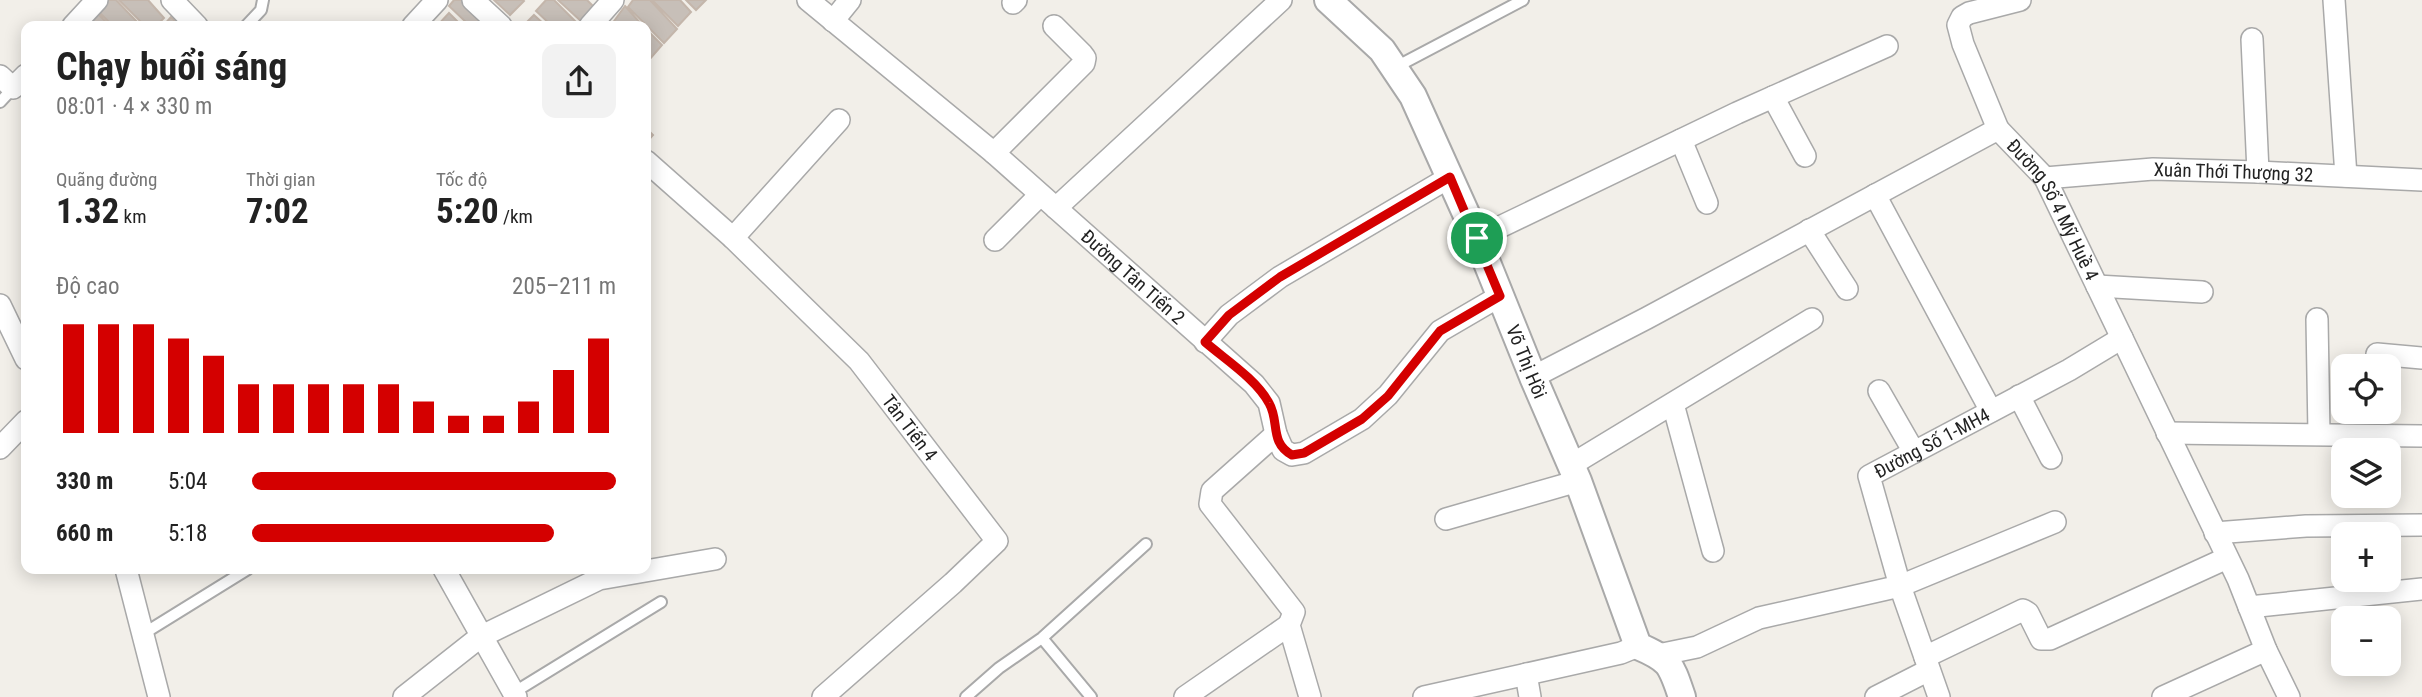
<!DOCTYPE html>
<html lang="vi">
<head>
<meta charset="utf-8">
<style>
	:root { --surface:#fff; --page:#f2f2f2; --text:#222; --muted:#767676; --accent:#d40000 }
	body { margin:0; font-family:"Roboto Condensed",sans-serif; background:var(--page); color:var(--text); height:100vh; display:flex; flex-direction:column; font-size:26px; white-space:nowrap }
	* { box-sizing:border-box; margin:0 }
	p { font-size:23px; color:var(--muted) }
	.icon { flex:none; width:38px; height:38px; fill:none; stroke:currentColor; stroke-width:2; stroke-linecap:round; stroke-linejoin:round }
	.map { position:relative; flex:1; overflow:hidden }
	.panel { position:absolute; left:21px; top:21px; width:630px; height:553px; display:flex; flex-direction:column; background:var(--surface); border-radius:14px; box-shadow:0 4px 18px #0003 }
	.panel>* { flex:none }
	.tools { position:absolute; left:2331px; top:354px; display:grid; gap:14px }
	.tools a { display:grid; place-items:center; width:70px; height:70px; border-radius:14px; background:var(--surface); box-shadow:0 4px 18px #0003; font-size:35px }
	.pin { position:absolute; display:grid; place-items:center; width:60px; height:60px; color:#fff; margin:-30px; border:4px solid #fff; border-radius:50%; box-shadow:0 2px 7px #0007 }
	.round { display:grid; place-items:center; flex:none; width:74px; height:74px; border-radius:14px; background:var(--page) }
	.head { display:flex; align-items:center; justify-content:space-between; height:119px; padding:0 35px }
	h1 { font-size:38px; font-weight:700; line-height:52px }
	.metrics { display:grid; grid-template-columns:repeat(3,1fr); gap:10px; height:119px; padding:7px 35px }
	.metrics div { display:grid; align-content:center }
	.metrics b { font-size:35px; font-weight:700 }
	.metrics small { font-size:19px; font-weight:400 }
	.metrics p { font-size:19px }
	.chart { height:196px; padding:14px 35px }
	.chart p { display:flex; justify-content:space-between }
	.chart svg { width:100%; height:126px; margin-top:7px; stroke:var(--accent); stroke-width:6 }
	ul { padding:0 35px; list-style:none; font-size:23px }
	li { display:grid; grid-template-columns:112px 84px 1fr; align-items:center; height:52px }
	li i { height:18px; border-radius:9px; background:var(--accent) }
	.map>svg:first-child { display:block }
	.building { fill:#c7bfb8; stroke:#c4b6ab; stroke-width:2 }
	.lines { fill:none; stroke-linecap:round; stroke-linejoin:round }
	.service-casing { stroke:#a9a9a9; stroke-width:14 }
	.minor-casing { stroke:#a9a9a9; stroke-width:24 }
	.tertiary-casing { stroke:#a9a9a9; stroke-width:30 }
	.service { stroke:#fff; stroke-width:10 }
	.minor { stroke:#fff; stroke-width:21 }
	.tertiary { stroke:#fff; stroke-width:26 }
	.route-casing { stroke:#fff; stroke-width:14 }
	.route { stroke:#d40000; stroke-width:9 }
	.labels { text-anchor:middle; dominant-baseline:central; stroke-width:7; stroke-linejoin:round; paint-order:stroke }
	.street-label { font-size:19px; fill:#222; stroke:#fff }
</style>
</head>
<body>
<div class="map">
<svg width="2422" height="697" viewBox="0 0 2422 697">
	<rect width="100%" height="100%" fill="#f2efe9"/>
	<path class="building" d="M107,0H116L141,26H113L99,12Z
		M119,0H148L164,18L156,26H145Z
		M454,0H472L490,26H470L449,6Z
		M494,0H523L524,1L510,15Z
		M546,0H554L580,26H552L536,11Z
		M558,0H587L595,8L582,22Z
		M633,0H650L677,29L664,43L628,7Z
		M652,0H680L691,12L678,26Z
		M686,0H706L696,10Z
		M625,6L643,26H615L612,24Z
		M96,12L110,26H86Z
		M449,13L462,26H437Z
		M534,15L546,26H523Z
		M171,17L180,26H163Z
		M646,29L662,45L649,60L646,57Z
		M646,128L653,135L646,143Z"/>
	<g class="lines">
		<g class="service-casing">
			<path id="service" d="M246,26L261,10L263,0
				M1394,68L1523,0
				M0,102L13,88
				M143,634L248,569
				M1042,638L1091,697
				M513,693L661,602
				M966,697L999,668L1042,638L1146,544"/>
		</g>
		<g class="minor-casing">
			<g id="minor">
				<path d="M172,0L197,26"/>
				<path d="M473,0L501,26"/>
				<path id="s1" d="M808,0L994,153L1254,384L1269,403L1276,434L1283,450L1292,455L1304,453L1362,419L1388,395L1440,331L1500,296"/>
				<path d="M2334,0L2346,176"/>
				<path d="M1013,3L1016,0"/>
				<path d="M833,21L850,0"/>
				<path d="M73,26L97,0"/>
				<path d="M413,26L437,0"/>
				<path d="M590,26L613,0"/>
				<path d="M2252,39L2258,172"/>
				<path d="M0,76L13,88L26,75"/>
				<path d="M1773,97L1805,156"/>
				<path d="M1998,129L1963,44L1958,25L1962,17L1969,13L2020,0"/>
				<path d="M1681,140L1707,203"/>
				<path d="M994,153L1084,63L1085,58L1082,54L1054,26"/>
				<path id="s2" d="M646,161L733,238L859,361L997,541L953,583L823,697"/>
				<path id="s3" d="M2045,178L2153,169L2258,172L2422,180"/>
				<path d="M1875,195L1991,411"/>
				<path d="M1056,208L1281,0"/>
				<path d="M1809,230L1847,289"/>
				<path d="M733,238L839,120"/>
				<path d="M1477,238L1737,113L1887,46"/>
				<path d="M995,240L1040,195"/>
				<path d="M2097,286L2202,292"/>
				<path d="M0,305L26,359"/>
				<path d="M2317,319L2319,434"/>
				<path d="M1205,342L1229,315L1280,277L1450,177"/>
				<path d="M2377,354L2422,358"/>
				<path id="s4" d="M1533,377L1647,318L1998,129L2045,178L2238,579L2266,650L2289,697"/>
				<path d="M1879,391L1914,452"/>
				<path d="M2019,396L2051,458"/>
				<path d="M1673,404L1713,551"/>
				<path d="M2167,433L2422,436"/>
				<path d="M1276,434L1212,491L1210,504L1294,612L1289,625L1310,697"/>
				<path d="M0,448L26,421"/>
				<path d="M1571,465L1812,319"/>
				<path d="M1446,519L1578,481"/>
				<path d="M2215,533L2306,526L2422,525"/>
				<path d="M126,569L159,697"/>
				<path d="M444,569L516,697"/>
				<path d="M2249,607L2422,589"/>
				<path d="M1658,655L1697,647L1759,618L1900,586L2055,522"/>
				<path d="M1925,657L2023,610L2028,613L2041,639H2050L2227,558"/>
				<path d="M1526,674L1530,697"/>
				<path d="M404,697L480,637L599,579L715,559"/>
				<path d="M1185,697L1289,625"/>
				<path d="M1424,697L1621,653L1638,646"/>
				<path d="M1876,697L1929,670"/>
				<path id="s5" d="M1939,697L1900,586L1869,476L2069,370L2122,338"/>
				<path d="M2163,697L2266,650"/>
			</g>
		</g>
		<g class="tertiary-casing">
			<g id="tertiary">
				<path id="s6" d="M1328,0L1382,50L1413,96L1477,238L1533,377L1578,481L1638,646C1671,660 1671,665 1682,697"/>
			</g>
		</g>
		<use href="#service" class="service"/>
		<use href="#minor" class="minor"/>
		<use href="#tertiary" class="tertiary"/>
	</g>
	<g class="lines">
		<g class="route-casing">
			<path id="route" d="M1450,177L1500,296L1440,331L1388,396L1362,419L1304,453L1292,455C1269,442 1280,422 1269,403C1256,379 1226,360 1205,342L1229,315L1280,277Z"/>
		</g>
		<use href="#route" class="route"/>
	</g>
	<g class="labels">
		<g class="street-label">
			<text stroke="none"><textPath href="#s3" startOffset="189">Xuân Thới Thượng 32</textPath></text>
			<text stroke="none"><textPath href="#s4" startOffset="626">Đường Số 4 Mỹ Huề 4</textPath></text>
			<text stroke="none"><textPath href="#s1" startOffset="427">Đường Tân Tiến 2</textPath></text>
			<text stroke="none"><textPath href="#s6" startOffset="418">Võ Thị Hồi</textPath></text>
			<text stroke="none"><textPath href="#s2" startOffset="376">Tân Tiến 4</textPath></text>
			<text stroke="none"><textPath href="#s5" startOffset="303">Đường Số 1-MH4</textPath></text>
		</g>
	</g>
</svg>
<div class="tools">
<a><svg class="icon" aria-label="locate" viewBox="0 0 24 24"><circle cx="12" cy="12" r="6"/><path d="M12 2v4M12 18v4M2 12h4M18 12h4"/></svg></a>
<a><svg class="icon" aria-label="layers" viewBox="0 0 24 24"><path d="M12 4l9 5-9 5-9-5zM3 14l9 5 9-5"/></svg></a>
<a>+</a>
<a>−</a>
</div>
<div class="pin" style="left:1477px;top:238px;background:#1e9e55"><svg class="icon" aria-label="arrive" viewBox="0 0 24 24"><path d="M6 21V4h12l-3 4 3 4H6"/></svg></div>
<section class="panel">
<div class="head"><div><h1>Chạy buổi sáng</h1><p>08:01 · 4 × 330 m</p></div><a class="round"><svg class="icon" aria-label="share" viewBox="0 0 24 24"><path d="M12 15V3M7 8l5-5 5 5M5 13v7h14v-7"/></svg></a></div>
<div class="metrics">
<div><p>Quãng đường</p><b>1.32<small> km</small></b></div>
<div><p>Thời gian</p><b>7:02</b></div>
<div><p>Tốc độ</p><b>5:20<small> /km</small></b></div>
</div>
<div class="chart"><p><span>Độ cao</span>205–211 m</p>
<svg viewBox="0 0 160 44" preserveAspectRatio="none"><path d="M5 44V6M15 44V6M25 44V6M35 44V11M45 44V17M55 44V27M65 44V27M75 44V27M85 44V27M95 44V27M105 44V33M115 44V38M125 44V38M135 44V33M145 44V22M155 44V11"/></svg>
</div>
<ul>
<li><b>330 m</b>5:04<i style="width:100%"></i></li>
<li><b>660 m</b>5:18<i style="width:83%"></i></li>
</ul>
</section>
</div>
</body>
</html>
